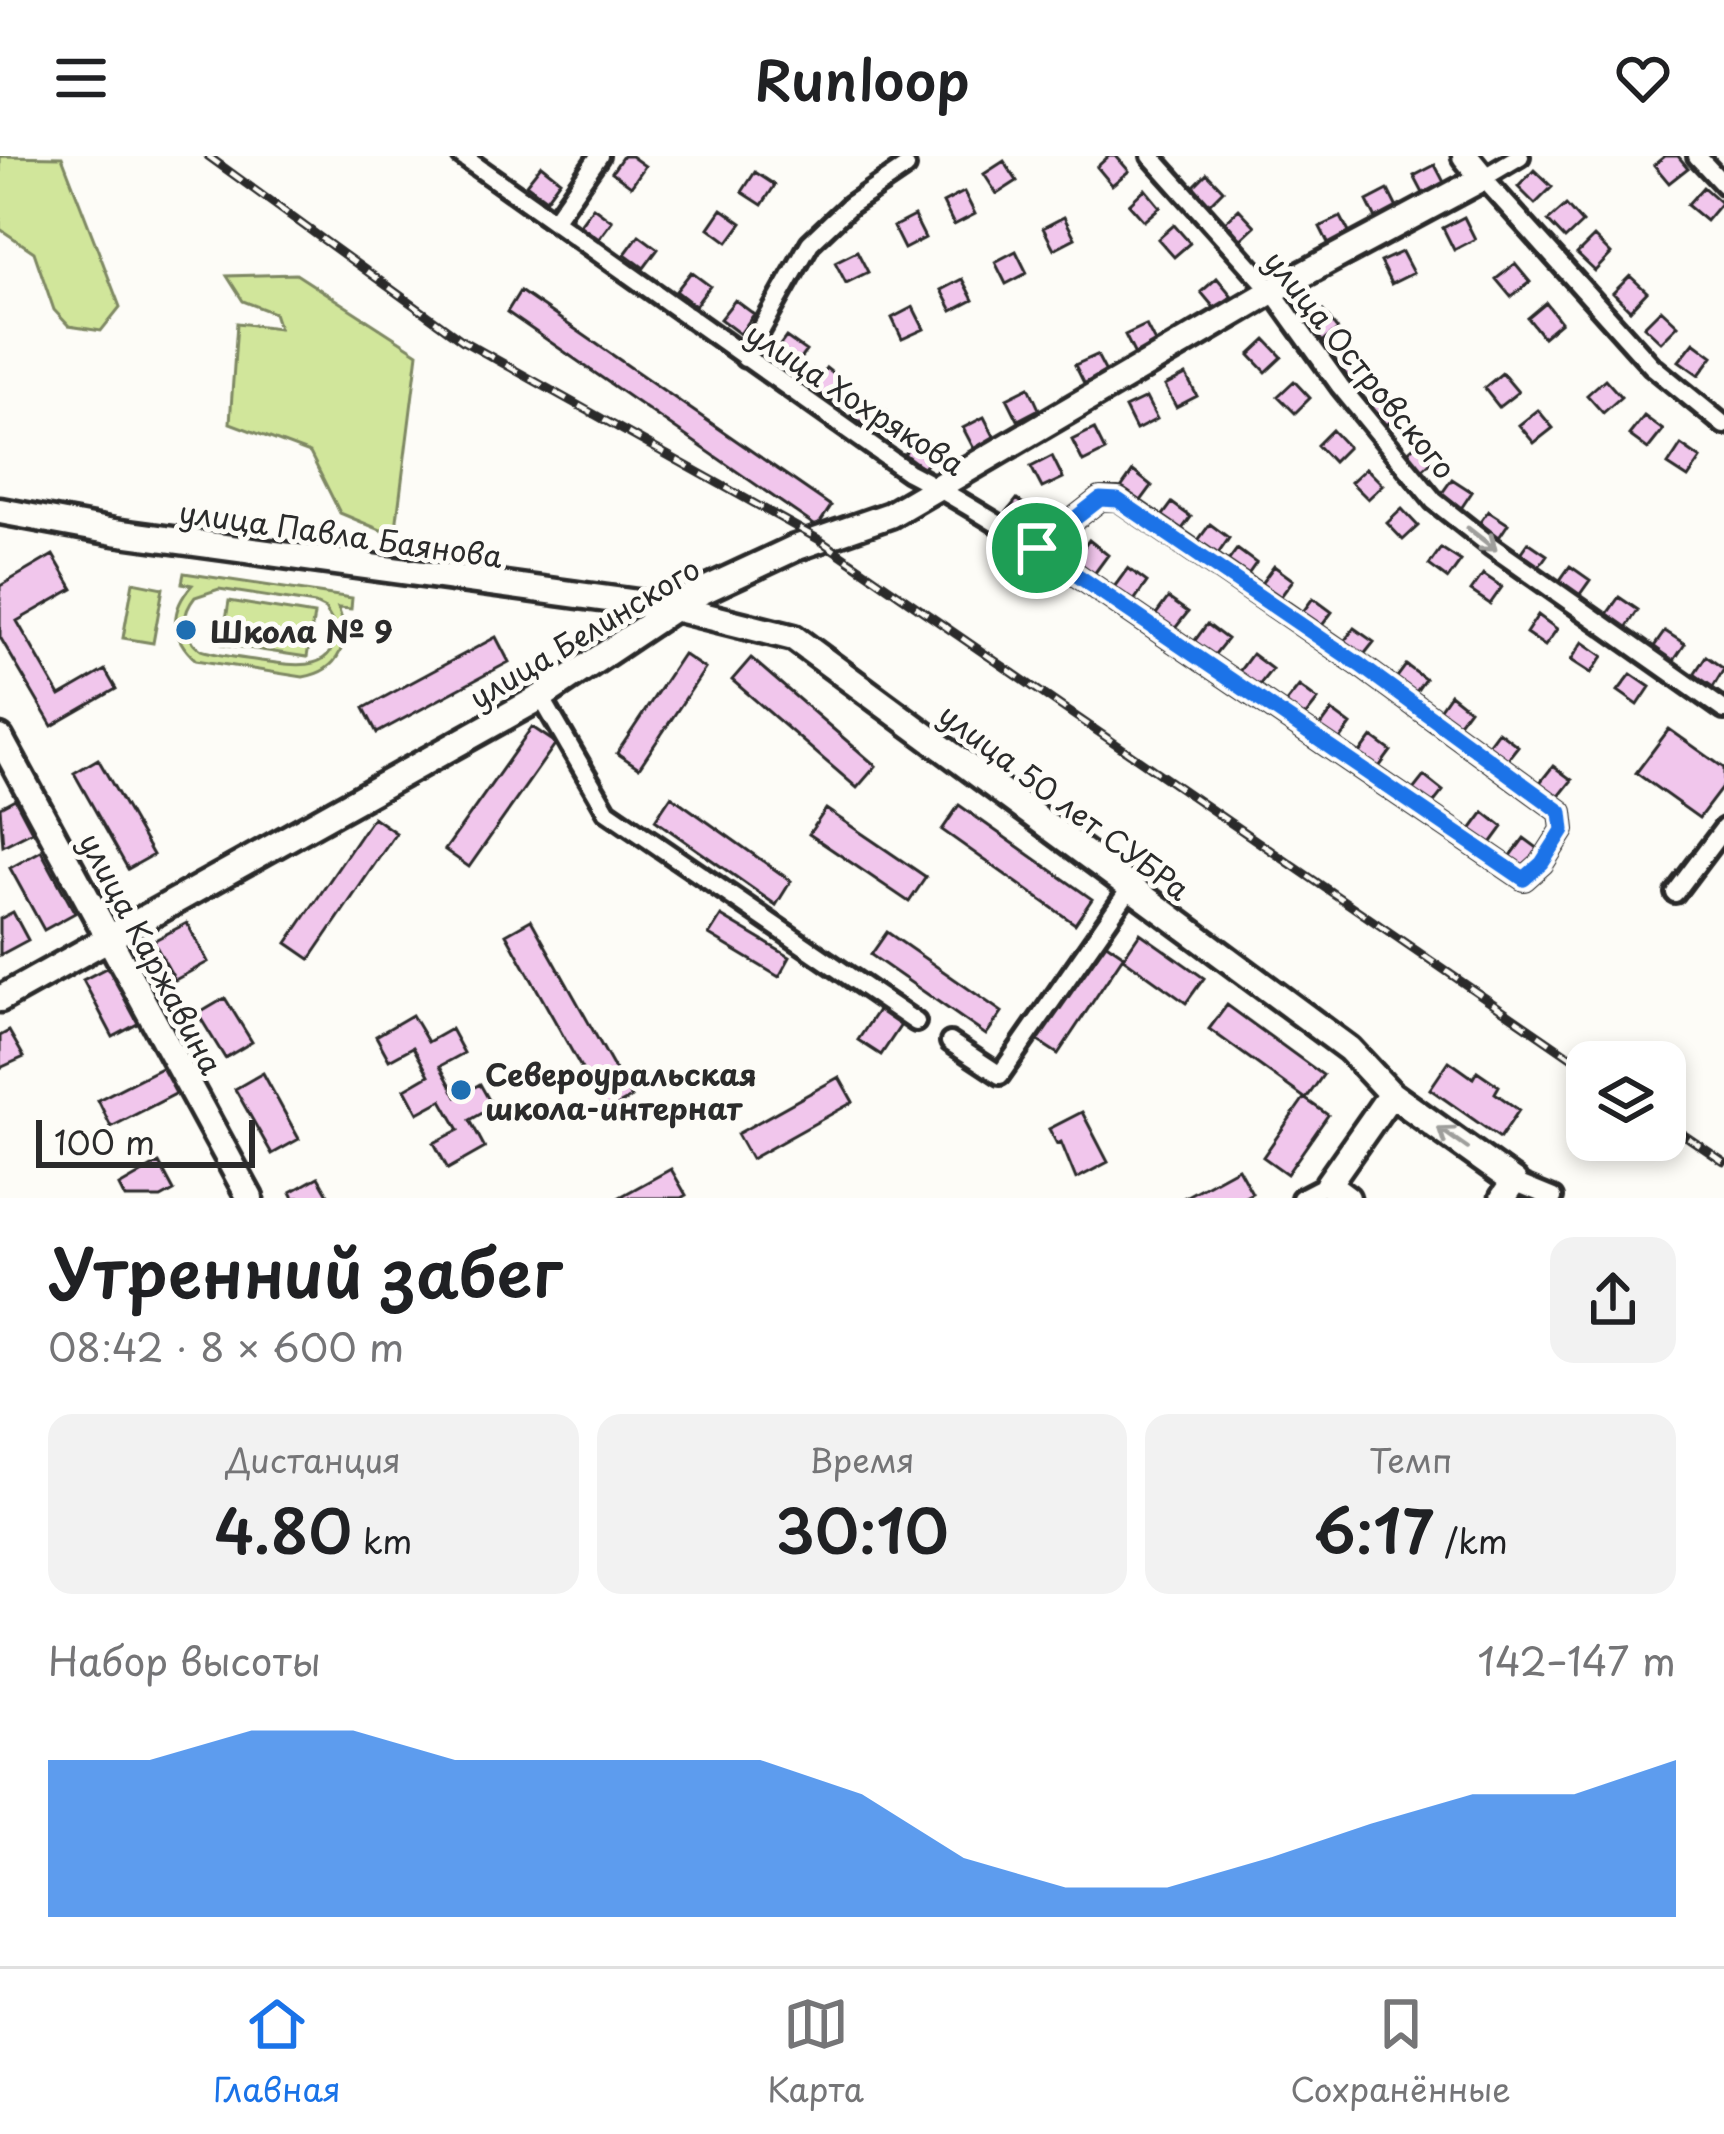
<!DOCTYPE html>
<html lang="ru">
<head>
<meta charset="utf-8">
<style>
	:root { --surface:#fff; --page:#f2f2f2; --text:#202124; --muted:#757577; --line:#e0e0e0; --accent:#1a73e8 }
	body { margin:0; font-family:"Playpen Sans",sans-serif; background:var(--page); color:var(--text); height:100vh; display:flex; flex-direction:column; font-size:45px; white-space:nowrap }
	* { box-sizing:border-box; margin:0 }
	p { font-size:39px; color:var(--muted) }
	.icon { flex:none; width:66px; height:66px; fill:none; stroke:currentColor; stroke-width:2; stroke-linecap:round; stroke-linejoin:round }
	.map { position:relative; height:1042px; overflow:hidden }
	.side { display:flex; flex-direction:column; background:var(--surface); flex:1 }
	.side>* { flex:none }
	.buttons { position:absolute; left:1566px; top:885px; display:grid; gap:24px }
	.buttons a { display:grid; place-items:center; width:120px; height:120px; border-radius:24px; background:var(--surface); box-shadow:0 6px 18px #0003; font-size:60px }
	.scale { position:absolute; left:36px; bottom:30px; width:219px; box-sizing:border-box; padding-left:12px; border:6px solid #2b2b2b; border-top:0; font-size:33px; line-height:42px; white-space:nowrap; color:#2b2b2b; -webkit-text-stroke:9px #fdfcf7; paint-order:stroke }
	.pin { position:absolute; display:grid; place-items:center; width:102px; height:102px; color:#fff; margin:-51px; border:6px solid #fff; border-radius:50%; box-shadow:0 3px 12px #0007 }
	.round { display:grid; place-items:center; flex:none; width:126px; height:126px; border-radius:24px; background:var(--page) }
	.overview { display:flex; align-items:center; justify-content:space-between; height:204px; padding:0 48px }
	h1 { font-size:66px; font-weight:600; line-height:90px }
	.stats { display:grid; grid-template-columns:repeat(3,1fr); gap:18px; height:204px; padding:12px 48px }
	.stats div { display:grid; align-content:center; border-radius:24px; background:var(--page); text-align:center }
	.stats b { font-size:60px; font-weight:600 }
	.stats small { font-size:33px; font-weight:400 }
	.stats p { font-size:33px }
	.chart { height:336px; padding:24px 48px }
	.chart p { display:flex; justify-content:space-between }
	.chart svg { width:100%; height:216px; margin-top:12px; fill:var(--accent); opacity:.7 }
	header { display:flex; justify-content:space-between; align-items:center; height:156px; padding:0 48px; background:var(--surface); font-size:54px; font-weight:600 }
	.dock { display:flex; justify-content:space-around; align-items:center; height:168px; border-top:3px solid var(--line); background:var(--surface); font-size:33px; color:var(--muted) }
	.dock a { display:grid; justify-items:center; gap:6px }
	.dock .active { color:var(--accent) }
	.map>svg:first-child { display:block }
	.green { fill:#d1e69b; stroke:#7e8863; stroke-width:3; fill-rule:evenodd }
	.building { fill:#f1c6ec; stroke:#2b2b2b; stroke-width:3 }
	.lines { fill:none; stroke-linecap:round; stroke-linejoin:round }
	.street-casing { stroke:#2b2b2b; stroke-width:26 }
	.secondary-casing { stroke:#2b2b2b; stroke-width:33 }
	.street { stroke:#fdfcf7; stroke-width:16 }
	.secondary { stroke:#fdfcf7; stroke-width:24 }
	.rail-casing { stroke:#2b2b2b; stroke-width:9 }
	.rail { stroke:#fdfcf7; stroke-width:4.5; stroke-dasharray:14; stroke-linecap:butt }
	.oneway { stroke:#9e9e9b }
	.route-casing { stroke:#fff; stroke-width:24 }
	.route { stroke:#1a73e8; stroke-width:15 }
	.poi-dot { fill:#1f6fb2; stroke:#fdfcf7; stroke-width:4.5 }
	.labels { text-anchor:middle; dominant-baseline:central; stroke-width:10; stroke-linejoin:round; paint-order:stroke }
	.street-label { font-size:30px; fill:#2b2b2b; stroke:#fdfcf7 }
	.poi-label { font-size:30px; font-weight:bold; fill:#2b2b2b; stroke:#fdfcf7; text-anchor:start }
</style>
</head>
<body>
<header><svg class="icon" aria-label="menu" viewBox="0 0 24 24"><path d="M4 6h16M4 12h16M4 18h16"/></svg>Runloop<svg class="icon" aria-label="heart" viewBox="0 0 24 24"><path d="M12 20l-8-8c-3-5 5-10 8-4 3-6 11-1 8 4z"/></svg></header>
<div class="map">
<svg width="1724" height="1042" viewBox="0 0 1724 1042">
	<rect width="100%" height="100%" fill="#fdfcf7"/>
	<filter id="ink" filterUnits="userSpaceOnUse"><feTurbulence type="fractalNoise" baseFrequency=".00833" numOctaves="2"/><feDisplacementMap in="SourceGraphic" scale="24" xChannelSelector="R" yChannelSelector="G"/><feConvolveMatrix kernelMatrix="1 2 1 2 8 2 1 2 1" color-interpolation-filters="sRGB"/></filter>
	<g filter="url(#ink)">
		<path class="green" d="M0,0L62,1L120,151L101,175L69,170L54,154L34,96L0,73Z
			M296,118L418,197L395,380L340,357L310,297L230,267L237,167L279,172L274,157L243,145L227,120Z
			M184,417L352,442L351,453L338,452C352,485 340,515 303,521L196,504C170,481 169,455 192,429L182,427ZM219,433L315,448L325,453L336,472C336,519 293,509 261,505C241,502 220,500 201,494C182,479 180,460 195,441Z
			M133,426L163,432L153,487L123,482Z
			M229,445L314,459L307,501L222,488Z"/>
		<path class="building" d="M623,0H631L645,10L631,30L612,16Z
			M1109,0H1116L1129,15L1112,29L1097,11Z
			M1665,0H1678L1688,12L1669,27L1654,9Z
			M1004,5L1017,25L997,38L984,18Z
			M541,9L560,24L546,43L526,28Z
			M1435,9L1446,30L1425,41L1414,20Z
			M1534,14L1552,31L1535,48L1518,31Z
			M755,16L775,29L762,49L742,36Z
			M1207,17L1223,34L1208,49L1192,32Z
			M1703,31L1721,47L1706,65L1687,49Z
			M1145,33L1160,51L1144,65L1129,48Z
			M1388,34L1399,56L1378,67L1367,45Z
			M964,36L975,58L954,69L943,47Z
			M1566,49L1582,67L1565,83L1548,65Z
			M593,51L612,65L598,84L579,70Z
			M722,53L742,67L728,86L709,72Z
			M1239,53L1255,70L1240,84L1224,67Z
			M914,60L925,82L904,93L893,71Z
			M1064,61L1075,82L1054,93L1043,72Z
			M1341,61L1352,82L1331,93L1320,71Z
			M1464,61L1475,83L1454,94L1443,72Z
			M1174,69L1190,87L1174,101L1158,83Z
			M639,79L658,93L644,112L625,98Z
			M1594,81L1611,98L1595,115L1577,98Z
			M857,95L868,116L846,127L835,106Z
			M1016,95L1027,117L1006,128L995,106Z
			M1402,96L1413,117L1391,128L1380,106Z
			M1515,108L1530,126L1511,141L1496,123Z
			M691,116L710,130L695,150L676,135Z
			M1630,120L1647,136L1630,154L1613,137Z
			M1217,122L1232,140L1216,154L1201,136Z
			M962,123L973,144L952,155L941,134Z
			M520,135L831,350L817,371L507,156Z
			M735,144L754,158L740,178L720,163Z
			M1546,147L1561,166L1543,181L1528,162Z
			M913,151L924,173L902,183L892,162Z
			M1661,153L1678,169L1661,186L1644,170Z
			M1323,155L1338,174L1321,187L1306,167Z
			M1146,169L1157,190L1136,201L1125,179Z
			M786,181L806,195L791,215L772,200Z
			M1266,184L1282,201L1266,216L1250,199Z
			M1694,186L1713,200L1699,219L1679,205Z
			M1349,196L1364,214L1348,228L1333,210Z
			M1097,199L1108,220L1086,231L1075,209Z
			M826,212L845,227L831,246L812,231Z
			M1502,217L1518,236L1499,251L1484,232Z
			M1186,219L1197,240L1176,251L1165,230Z
			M1605,223L1621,241L1603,257L1587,239Z
			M1294,225L1310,242L1295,257L1278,240Z
			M1029,231L1039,253L1018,264L1007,242Z
			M1388,238L1403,255L1387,269L1371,251Z
			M866,241L886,255L871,274L852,260Z
			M1146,242L1157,263L1136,274L1125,252Z
			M1538,254L1553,272L1534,287L1519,269Z
			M1644,260L1663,274L1648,293L1629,279Z
			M984,261L995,282L974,293L963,272Z
			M1094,273L1105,295L1083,306L1072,284Z
			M1332,274L1348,291L1333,306L1317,289Z
			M919,279L938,293L923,312L904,298Z
			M1421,284L1437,301L1421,315L1405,298Z
			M1681,289L1701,303L1688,322L1668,309Z
			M1052,300L1063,322L1042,332L1031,311Z
			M1366,312L1383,329L1368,343L1351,326Z
			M1133,315L1152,330L1138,349L1119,335Z
			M1452,323L1472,336L1460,354L1440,340Z
			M1017,343L1036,358L1021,377L1002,362Z
			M1172,347L1191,361L1177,380L1158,366Z
			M1402,353L1418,370L1403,384L1387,367Z
			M1488,355L1508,368L1496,386L1476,372Z
			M1210,368L1229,382L1215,402L1196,387Z
			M1089,384L1108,399L1094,418L1075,403Z
			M1528,386L1547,399L1535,416L1516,403Z
			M1441,392L1461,405L1448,423L1429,409Z
			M1237,393L1256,407L1242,427L1223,412Z
			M53,399L73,433L17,465L60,540L105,514L116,533L52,570L0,481V430Z
			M1274,410L1293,424L1279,443L1260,429Z
			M1570,410L1590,424L1578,441L1558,427Z
			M1128,412L1147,426L1133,446L1114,431Z
			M1483,418L1502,431L1490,448L1471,435Z
			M1619,441L1638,454L1626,472L1607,458Z
			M1168,442L1188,456L1173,475L1154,461Z
			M1313,442L1332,456L1318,475L1299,461Z
			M1538,459L1557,473L1545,490L1526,477Z
			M1207,468L1227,483L1212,502L1193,487Z
			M1354,472L1374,486L1359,505L1340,491Z
			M1665,475L1685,488L1673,506L1653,492Z
			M496,481L509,506L377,577L364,552Z
			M1583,486L1603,500L1591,517L1571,504Z
			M683,498L705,513L639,612L617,597Z
			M1252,498L1272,513L1257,532L1238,517Z
			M1706,500L1724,513L1713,531L1694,518Z
			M751,502L876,610L857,632L732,524Z
			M1406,509L1425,523L1411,543L1392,528Z
			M1631,518L1650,531L1638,549L1618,535Z
			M1299,530L1318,544L1303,563L1284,549Z
			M1450,538L1469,553L1455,572L1436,558Z
			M1332,555L1351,569L1337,588L1318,574Z
			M532,571L556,587L469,711L445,694Z
			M1669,573L1724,612V629L1699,662L1636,617Z
			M1498,575L1518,590L1503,609L1484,594Z
			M1372,581L1391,595L1377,614L1358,600Z
			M98,603L153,699L128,713L74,617Z
			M1553,610L1572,624L1557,643L1538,629Z
			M1424,620L1443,635L1428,654L1409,639Z
			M671,640L791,725L776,749L655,664Z
			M15,643L32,675L3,690L0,651Z
			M959,649L1092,743L1075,768L942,674Z
			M826,653L926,721L909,746L809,678Z
			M1484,656L1503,671L1489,690L1470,675Z
			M373,661L396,677L310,803L287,787Z
			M1524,682L1543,696L1529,715L1510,701Z
			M41,695L75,757L44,774L10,712Z
			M13,756L28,784L0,799V763Z
			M721,760L790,801L779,821L709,779Z
			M531,764L631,942L606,956L506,778Z
			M187,767L208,806L175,824L153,785Z
			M887,776L1002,856L986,879L871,799Z
			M1140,777L1204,822L1186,847L1123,802Z
			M1102,784L1124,799L1058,898L1035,883Z
			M110,810L139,867L113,881L83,824Z
			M225,842L252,886L225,902L198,858Z
			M1227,849L1323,919L1306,943L1209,873Z
			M880,851L903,866L881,899L858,884Z
			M412,859L428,886L451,873L464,897L440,910L457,941L480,928L493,951L470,964L485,992L448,1013L434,987L459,974L442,944L418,957L405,933L429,919L413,891L389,904L376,880Z
			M9,875L24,901L0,912V880Z
			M1449,905L1473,922L1477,915L1499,930L1495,937L1519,954L1500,982L1430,933Z
			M165,910L179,936L111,971L98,944Z
			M263,917L299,983L272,998L235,933Z
			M839,921L853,946L751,1003L737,978Z
			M1304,942L1328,959L1287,1018L1263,1001Z
			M1082,956L1108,1006L1076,1023L1061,986L1057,988L1049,973Z
			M159,1007L174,1035L161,1042H125L119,1030Z
			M1238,1012L1252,1037L1243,1042H1183Z
			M671,1013L686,1039L681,1042H618Z
			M318,1021L330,1042H294L291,1036Z"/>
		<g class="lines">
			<g class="street-casing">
				<path id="street" d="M462,0L908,316C953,339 994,366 1037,392L1524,723L1542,707L1563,674L1561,656L1360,509L1118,343H1100L1037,392
					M1151,0L1272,135L1340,230L1434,345L1491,390L1724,554
					M1520,0L1483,22L1652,210L1724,269
					M1697,0L1724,29
					M555,63L599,0
					M745,202L810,87L850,49L906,11
					M541,541L607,655L916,866
					M1675,737L1724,672
					M950,886L1000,919L1131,731
					M1514,1026L1553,1042
					M1301,1042L1328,1028"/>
			</g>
			<g class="secondary-casing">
				<path id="secondary" d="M0,355L114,376L674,452L794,482L1349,893L1391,938L1514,1026L1503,1042
					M0,582L250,1042
					M0,843L541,541L692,440L795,392L890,359L1272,135L1483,22L1465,0
					M1347,1042L1328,1028L1391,938"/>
			</g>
			<use href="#street" class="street"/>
			<use href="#secondary" class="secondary"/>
			<g class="rail-casing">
				<path id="rail" d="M208,0L463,185L818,383L1587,912
					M1665,966L1724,1006"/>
			</g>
			<use href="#rail" class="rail"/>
		</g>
		<defs><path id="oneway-shaft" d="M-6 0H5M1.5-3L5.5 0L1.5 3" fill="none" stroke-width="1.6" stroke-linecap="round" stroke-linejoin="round" transform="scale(3)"/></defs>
		<g class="oneway">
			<use href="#oneway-shaft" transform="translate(1482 383) rotate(38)"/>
			<use href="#oneway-shaft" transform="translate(1453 982) rotate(-145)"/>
		</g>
	</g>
	<g class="lines" filter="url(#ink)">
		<g class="route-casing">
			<path id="route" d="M1100,343L1118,344L1360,509L1561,656L1563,674L1542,707L1524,723L1037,392Z"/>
		</g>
		<use href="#route" class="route"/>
	</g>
	<g class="poi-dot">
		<circle cx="186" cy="474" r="12"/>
		<circle cx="461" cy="934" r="12"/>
	</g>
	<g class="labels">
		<g class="street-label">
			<text transform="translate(1361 208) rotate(51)">улица Островского</text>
			<text transform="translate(856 242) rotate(33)">улица Хохрякова</text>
			<text transform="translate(341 377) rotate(8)">улица Павла Баянова</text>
			<text transform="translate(584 476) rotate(-31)">улица Белинского</text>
			<text transform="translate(1065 645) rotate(37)">улица 50 лет СУБРа</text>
			<text transform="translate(152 797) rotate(62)">улица Каржавина</text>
		</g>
		<g class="poi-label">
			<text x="210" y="474">Школа № 9</text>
			<text x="485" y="917">Североуральская<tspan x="485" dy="34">школа-интернат</tspan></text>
		</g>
	</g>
</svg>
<div class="buttons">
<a><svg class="icon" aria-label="layers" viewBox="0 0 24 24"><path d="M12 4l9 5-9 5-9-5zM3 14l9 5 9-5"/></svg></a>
</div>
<div class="scale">100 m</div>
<div class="pin" style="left:1037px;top:392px;background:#1e9e55"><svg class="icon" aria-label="arrive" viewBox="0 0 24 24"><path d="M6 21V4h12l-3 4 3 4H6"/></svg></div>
</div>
<section class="side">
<div class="overview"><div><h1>Утренний забег</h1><p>08:42 · 8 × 600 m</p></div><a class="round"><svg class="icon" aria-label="share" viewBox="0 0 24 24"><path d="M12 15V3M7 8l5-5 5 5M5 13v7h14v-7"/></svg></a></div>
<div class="stats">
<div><p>Дистанция</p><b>4.80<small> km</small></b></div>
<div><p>Время</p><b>30:10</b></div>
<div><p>Темп</p><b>6:17<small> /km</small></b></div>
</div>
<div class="chart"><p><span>Набор высоты</span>142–147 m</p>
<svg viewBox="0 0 160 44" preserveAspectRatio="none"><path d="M0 44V12L10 12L20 6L30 6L40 12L50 12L60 12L70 12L80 19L90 32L100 38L110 38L120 32L130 25L140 19L150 19L160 12V44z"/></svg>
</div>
</section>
<nav class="dock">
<a class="active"><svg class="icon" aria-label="home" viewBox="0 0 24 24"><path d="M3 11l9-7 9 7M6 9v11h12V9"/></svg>Главная</a>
<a><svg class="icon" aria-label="map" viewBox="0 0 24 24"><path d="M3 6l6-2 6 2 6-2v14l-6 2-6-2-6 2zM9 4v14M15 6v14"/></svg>Карта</a>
<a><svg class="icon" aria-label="saved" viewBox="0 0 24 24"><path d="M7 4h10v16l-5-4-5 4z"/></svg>Сохранённые</a>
</nav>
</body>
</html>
